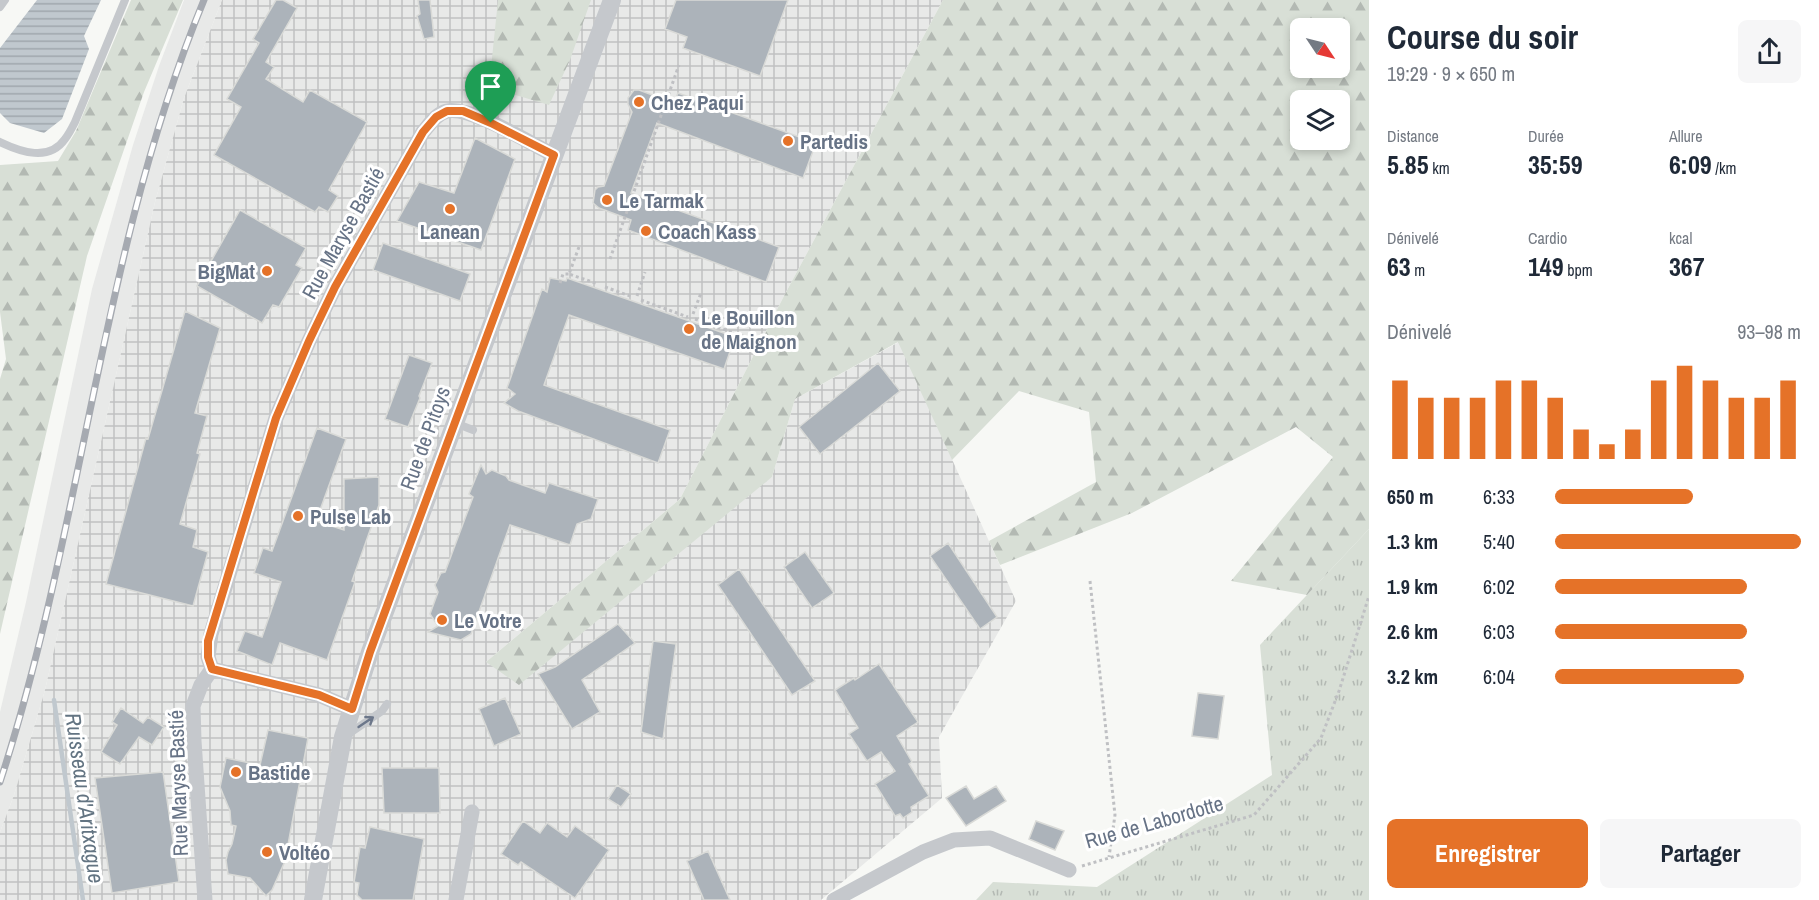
<!DOCTYPE html>
<html lang="fr">
<head>
<meta charset="utf-8">
<style>
	:root { --surface:#fff; --page:#f6f6f7; --text:#1f2937; --muted:#747a83; --accent:#e57228 }
	body { margin:0; font-family:"Archivo Narrow",sans-serif; background:var(--page); color:var(--text); height:100vh; display:flex; flex-direction:column; font-size:22px; white-space:nowrap }
	* { box-sizing:border-box; margin:0 }
	p { font-size:20px; color:var(--muted) }
	.icon { flex:none; width:33px; height:33px; fill:none; stroke:currentColor; stroke-width:2; stroke-linecap:round; stroke-linejoin:round }
	.map { position:relative; flex:1; overflow:hidden }
	.sheet { display:flex; flex-direction:column; background:var(--surface); width:450px }
	.sheet>* { flex:none }
	.needle { width:39px; rotate:125deg }
	.buttons { position:absolute; left:1290px; top:18px; display:grid; gap:12px }
	.buttons a { display:grid; place-items:center; width:60px; height:60px; border-radius:9px; background:var(--surface); box-shadow:0 3px 9px #0003; font-size:30px }
	.pin { position:absolute; display:grid; place-items:center; width:51px; height:51px; color:#fff; margin:-62px -26px; border-radius:50% 50% 50% 0; rotate:-45deg; box-shadow:0 0 6px #0007 }
	.pin .icon { rotate:45deg }
	.round { display:grid; place-items:center; flex:none; width:63px; height:63px; border-radius:9px; background:var(--page) }
	.summary { display:flex; align-items:center; justify-content:space-between; height:102px; padding:0 18px }
	h1 { font-size:33px; font-weight:800; line-height:45px }
	.stats { display:grid; grid-template-columns:repeat(3,1fr); gap:9px; height:102px; padding:6px 18px }
	.stats div { display:grid; align-content:center }
	.stats b { font-size:26px; font-weight:800 }
	.stats small { font-size:16px; font-weight:400 }
	.stats p { font-size:16px }
	.chart { height:168px; padding:12px 18px }
	.chart p { display:flex; justify-content:space-between }
	.chart svg { width:100%; height:108px; margin-top:6px; stroke:var(--accent); stroke-width:6 }
	.button { display:flex; gap:12px; margin-top:auto; padding:12px 18px }
	.button a { flex:1; height:69px; border-radius:9px; background:var(--accent); color:#fff; font-size:24px; font-weight:800; line-height:69px; text-align:center }
	.button a+a { background:var(--page); color:var(--text) }
	ul { padding:0 18px; list-style:none; font-size:20px }
	li { display:grid; grid-template-columns:96px 72px 1fr; align-items:center; height:45px }
	li i { height:15px; border-radius:8px; background:var(--accent) }
	main { display:flex; flex:1; min-height:0 }
	.map>svg:first-child { display:block }
	.built { fill:#e8e9e8 }
	.industrial { fill:url(#industrial-grid) }
	.grass { fill:url(#grass-tufts) }
	.forest { fill:url(#forest-firs); fill-rule:evenodd }
	.water { fill:url(#water-rules) }
	.lines { fill:none; stroke-linecap:round; stroke-linejoin:round }
	.stream { stroke:#c0c8ce; stroke-width:4.5 }
	.building { fill:#acb3ba; stroke:#d9dad7; stroke-width:1.5 }
	.path { stroke:#bfc0c3; stroke-width:3; stroke-dasharray:3 3; stroke-linecap:butt }
	.service { stroke:#c5c8cc; stroke-width:8 }
	.minor { stroke:#c5c8cc; stroke-width:15 }
	.tertiary { stroke:#c5c8cc; stroke-width:18 }
	.rail-casing { stroke:#a6aab1; stroke-width:7 }
	.rail { stroke:#fff; stroke-width:4.5; stroke-dasharray:14; stroke-linecap:butt }
	.oneway { stroke:#6c778a }
	.route-casing { stroke:#fff; stroke-width:12 }
	.route { stroke:#e57228; stroke-width:8 }
	.poi-dot { fill:#e57228; stroke:#fff; stroke-width:2 }
	.labels { text-anchor:middle; dominant-baseline:central; stroke-width:6; stroke-linejoin:round; paint-order:stroke }
	.poi-label { font-size:21px; font-weight:bold; fill:#677386; stroke:#fff; text-anchor:start }
	.street-label { font-size:21px; fill:#677386; stroke:#fff }
	.water-label { font-size:22px; font-style:italic; fill:#637482; stroke:#fff }
</style>
</head>
<body>
<main>
<div class="map">
<svg width="1369" height="900" viewBox="0 0 1369 900">
	<defs>
		<pattern id="industrial-grid" width="8" height="8" patternUnits="userSpaceOnUse" patternTransform="scale(1.5)"><rect width="8" height="8" fill="#e8e9e8"/><path d="M0 4h8M4 0v8" fill="none" stroke="#c0c1c2"/></pattern>
		<pattern id="grass-tufts" width="24" height="20" patternUnits="userSpaceOnUse" patternTransform="scale(1.5)"><rect width="24" height="20" fill="#d8dfd6"/><path d="M3 7l-1-3M5 7V3M7 7l1-3M15 17l-1-3M17 17v-4M19 17l1-3" fill="none" stroke="#b3b9b3"/></pattern>
		<pattern id="forest-firs" width="22" height="20" patternUnits="userSpaceOnUse" patternTransform="scale(1.5)"><rect width="22" height="20" fill="#d8dfd6"/><path d="M5 1l3.5 6h-7zM16 11l3.5 6h-7z" fill="#b3b9b3"/></pattern>
		<pattern id="water-rules" width="6" height="5" patternUnits="userSpaceOnUse" patternTransform="scale(1.5)"><rect width="6" height="5" fill="#c0c8ce"/><path d="M0 2.5h6" fill="none" stroke="#a0a7ad"/></pattern>
	</defs>
	<rect width="100%" height="100%" fill="#f7f8f5"/>
	<path class="built" d="M184,0H222L184,98L155,202L45,690L14,795L0,832V712L26,602L92,289L133,145L159,66Z"/>
	<path class="industrial" d="M222,0H943L785,294L680,499L486,662L772,477L795,399L899,342L1016,601L939,737L942,798L821,900H0V832L14,795L45,690L155,202L184,98Z"/>
	<path class="grass" d="M1369,529V900H976L993,882L1097,887L1272,775L1260,645Z"/>
	<path class="forest" d="M131,0H183L144,92L87,256L0,634V379L6,359L0,312V165L58,161L76,131Z
		M498,0H591L570,60L549,105L489,87Z
		M943,0H1369V529L1307,595L1231,581L1333,457L1296,427L1132,513L1000,565L989,541L1096,482L1089,412L1019,391L952,460L898,342L795,399L772,477L519,685L486,662L680,499L785,294ZM1340,28V68H1300V28ZM1340,100V140H1300V100Z"/>
	<path class="water" d="M37,0H101L84,36L89,49L62,119L44,133L10,123L0,113V48Z"/>
	<g class="lines">
		<path class="stream" d="M54,700L83,900"/>
	</g>
	<path class="building" d="M276,0H283L297,8L266,62L274,67L266,79L303,102L310,90L367,122L329,190L338,196L328,212L319,207L315,212L214,155L241,107L227,99L259,43L253,39Z
		M418,0H430L434,37L424,39L417,16L420,14Z
		M676,0H788L760,76L683,48L687,37L665,29Z
		M634,90H639L674,103L678,93L816,143L803,178L657,123L631,193L779,247L766,282L628,230L631,220L599,208L593,203L595,190L598,187L604,186L632,112L628,104V98Z
		M475,138L515,159L481,250L397,221L419,182L454,193Z
		M240,210L306,248L296,265L302,268L279,307L273,305L262,323L197,286Z
		M383,243L470,274L460,301L373,270Z
		M550,278L566,281L567,278L735,337L724,369L569,315L544,385L670,430L658,463L518,411L504,403L515,394L507,388L542,289L547,292Z
		M185,311L220,328L195,413L207,416L197,453L200,454L180,524L197,530L193,547L208,552L193,606L106,584L146,438L148,439Z
		M409,355L432,363L419,396L420,398L408,427L385,419Z
		M878,363L900,391L820,454L799,427Z
		M317,428L346,439L316,521L344,530V479L379,477V505L352,581L355,582L327,660L280,643L272,665L237,651L245,631L262,637L281,582L254,573L263,548L272,551Z
		M481,465L486,474L492,470L506,476L509,480L545,493L549,483L598,499L591,519L577,524L570,545L510,525L471,634L461,640L428,632L438,626L430,614L438,592L435,585L441,573L445,572L473,497L469,494Z
		M948,543L997,617L980,629L930,556Z
		M805,552L834,593L812,608L784,567Z
		M739,569L815,681L792,695L718,585Z
		M618,624L635,643L582,680L600,712L572,729L538,674L555,667Z
		M653,641L676,644L663,739L641,732Z
		M879,664L918,722L897,736L912,762L909,764L929,796L911,807L912,812L903,818L900,814L895,816L875,784L895,771L881,752L867,761L849,734L858,728L835,690L854,678L855,680Z
		M1198,693L1224,696L1218,739L1192,736Z
		M505,698L521,734L494,746L479,709Z
		M121,708L143,723L148,717L164,727L152,745L139,737L120,764L101,752L117,725L112,722Z
		M268,730L308,738L287,850H290L272,890L266,896L250,878L228,874L226,860L228,852L232,844L236,826L231,825L230,811L220,787L226,758L260,765Z
		M382,768H439L440,813H384Z
		M163,772L179,882L112,893L95,778Z
		M617,785L631,794L621,807L608,799Z
		M966,786L974,799L996,786L1006,801L966,826L946,798Z
		M523,821L540,833L547,823L567,837L575,826L609,850L575,898L521,862L518,865L501,854Z
		M1036,821L1064,831L1055,850L1029,839Z
		M370,827L424,839L413,900H362L357,895L359,883L354,882L360,847L365,848Z
		M708,851L730,900H704L687,861Z"/>
	<g class="lines">
		<path class="path" d="M579,247L569,274L598,284
			M610,259L679,65
			M560,283L563,274H569
			M605,287L633,297
			M637,296L645,272
			M641,300L688,317
			M693,314L701,293
			M695,319L751,339
			M1090,581L1115,815L1109,857
			M1082,866L1254,815L1321,738L1339,691L1369,596"/>
		<path class="service" d="M0,7L5,0
			M0,142C21,152 49,162 65,139C69,134 72,128 75,122L125,0
			M455,423L473,430
			M347,735L382,711L387,704"/>
		<path class="minor" d="M352,709L319,695L212,669L208,657L211,634L276,418L309,341L335,287L423,132C430,124 436,114 447,111C471,106 531,144 554,155
			M205,900L194,741L193,706L201,685L212,669
			M456,900L472,812
			M834,900L923,852L954,840L990,838L1069,870"/>
		<path class="tertiary" d="M313,900L343,737L370,652L612,0"/>
		<g class="rail-casing">
			<path id="rail" d="M0,782C84,525 100,251 204,0"/>
		</g>
		<use href="#rail" class="rail"/>
	</g>
	<defs><path id="oneway-shaft" d="M-6 0H5M1.5-3L5.5 0L1.5 3" fill="none" stroke-width="1.6" stroke-linecap="round" stroke-linejoin="round" transform="scale(1.5)"/></defs>
	<use class="oneway" href="#oneway-shaft" transform="translate(366 722) rotate(-34)"/>
	<g class="lines">
		<g class="route-casing">
			<path id="route" d="M447,111H463L491,123L554,155L370,652L352,709L319,695L212,669L208,657V641L276,418L309,341L335,287L423,132L436,117Z"/>
		</g>
		<use href="#route" class="route"/>
	</g>
	<g class="poi-dot">
		<circle cx="639" cy="102" r="6"/>
		<circle cx="788" cy="141" r="6"/>
		<circle cx="607" cy="200" r="6"/>
		<circle cx="450" cy="209" r="6"/>
		<circle cx="646" cy="231" r="6"/>
		<circle cx="267" cy="271" r="6"/>
		<circle cx="689" cy="329" r="6"/>
		<circle cx="298" cy="516" r="6"/>
		<circle cx="442" cy="620" r="6"/>
		<circle cx="236" cy="772" r="6"/>
		<circle cx="267" cy="852" r="6"/>
	</g>
	<g class="labels">
		<g class="poi-label">
			<text x="651" y="102">Chez Paqui</text>
			<text x="800" y="141">Partedis</text>
			<text x="619" y="200">Le Tarmak</text>
			<text x="450" y="231" text-anchor="middle">Lanean</text>
			<text x="658" y="231">Coach Kass</text>
			<text x="255" y="271" text-anchor="end">BigMat</text>
			<text x="701" y="317">Le Bouillon<tspan x="701" dy="24">de Maignon</tspan></text>
			<text x="310" y="516">Pulse Lab</text>
			<text x="454" y="620">Le Votre</text>
			<text x="248" y="772">Bastide</text>
			<text x="279" y="852">Voltéo</text>
		</g>
		<g class="street-label">
			<text transform="translate(343 233) rotate(-61)">Rue Maryse Bastié</text>
			<text transform="translate(425 438) rotate(-70)">Rue de Pitoys</text>
			<text transform="translate(178 783) rotate(-92)">Rue Maryse Bastié</text>
			<text transform="translate(1154 822) rotate(-16)">Rue de Labordotte</text>
		</g>
		<g class="water-label">
			<text transform="translate(85 798) rotate(82)">Ruisseau d'Aritxague</text>
		</g>
	</g>
</svg>
<div class="buttons">
<a><svg class="needle" viewBox="-14 -14 28 28"><path d="M0-13l5 13h-10z" fill="#e53935"/><path d="M0 13l5-13h-10z" fill="#747a83"/></svg></a>
<a><svg class="icon" aria-label="layers" viewBox="0 0 24 24"><path d="M12 4l9 5-9 5-9-5zM3 14l9 5 9-5"/></svg></a>
</div>
<div class="pin" style="left:491px;top:123px;background:#1e9e55"><svg class="icon" aria-label="arrive" viewBox="0 0 24 24"><path d="M6 21V4h12l-3 4 3 4H6"/></svg></div>
</div>
<section class="sheet">
<div class="summary"><div><h1>Course du soir</h1><p>19:29 · 9 × 650 m</p></div><a class="round"><svg class="icon" aria-label="share" viewBox="0 0 24 24"><path d="M12 15V3M7 8l5-5 5 5M5 13v7h14v-7"/></svg></a></div>
<div class="stats">
<div><p>Distance</p><b>5.85<small> km</small></b></div>
<div><p>Durée</p><b>35:59</b></div>
<div><p>Allure</p><b>6:09<small> /km</small></b></div>
</div>
<div class="stats">
<div><p>Dénivelé</p><b>63<small> m</small></b></div>
<div><p>Cardio</p><b>149<small> bpm</small></b></div>
<div><p>kcal</p><b>367</b></div>
</div>
<div class="chart"><p><span>Dénivelé</span>93–98 m</p>
<svg viewBox="0 0 160 44" preserveAspectRatio="none"><path d="M5 44V12M15 44V19M25 44V19M35 44V19M45 44V12M55 44V12M65 44V19M75 44V32M85 44V38M95 44V32M105 44V12M115 44V6M125 44V12M135 44V19M145 44V19M155 44V12"/></svg>
</div>
<ul>
<li><b>650 m</b>6:33<i style="width:56%"></i></li>
<li><b>1.3 km</b>5:40<i style="width:100%"></i></li>
<li><b>1.9 km</b>6:02<i style="width:78%"></i></li>
<li><b>2.6 km</b>6:03<i style="width:78%"></i></li>
<li><b>3.2 km</b>6:04<i style="width:77%"></i></li>
</ul>
<div class="button"><a>Enregistrer</a><a>Partager</a></div>
</section>
</main>
</body>
</html>
